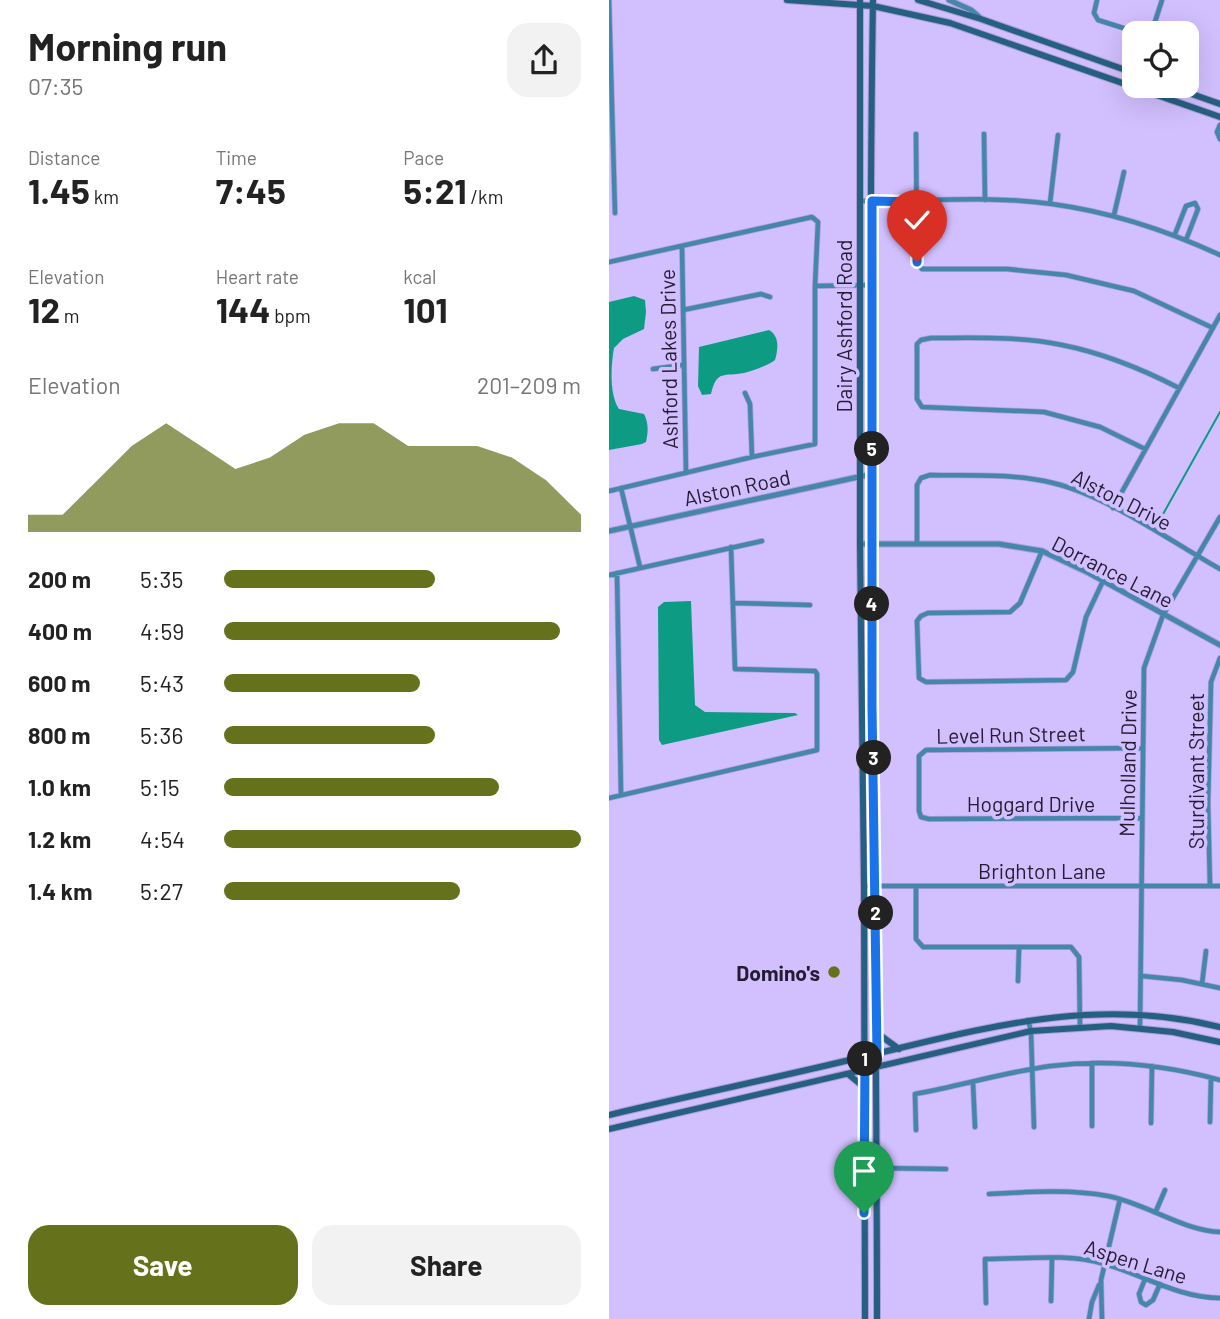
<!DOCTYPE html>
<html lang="en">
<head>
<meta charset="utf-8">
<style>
	:root { --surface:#fff; --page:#f2f2f2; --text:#222; --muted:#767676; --accent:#65711b }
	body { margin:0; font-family:Barlow,sans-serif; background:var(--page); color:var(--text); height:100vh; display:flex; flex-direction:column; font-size:26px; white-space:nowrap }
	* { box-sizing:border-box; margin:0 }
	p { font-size:23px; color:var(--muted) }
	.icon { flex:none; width:38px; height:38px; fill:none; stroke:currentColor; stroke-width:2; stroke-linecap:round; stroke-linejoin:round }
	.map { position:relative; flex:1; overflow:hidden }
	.panel { display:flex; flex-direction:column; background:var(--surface); width:609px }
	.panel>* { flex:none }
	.buttons { position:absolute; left:513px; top:21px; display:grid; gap:14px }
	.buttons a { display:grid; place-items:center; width:77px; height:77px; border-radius:14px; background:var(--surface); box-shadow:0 7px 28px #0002; font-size:35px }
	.pin { position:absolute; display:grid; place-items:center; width:60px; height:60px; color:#fff; margin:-72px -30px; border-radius:50% 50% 50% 0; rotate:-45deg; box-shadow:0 0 7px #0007 }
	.pin .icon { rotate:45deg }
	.km { position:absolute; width:35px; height:35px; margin:-18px; border-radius:50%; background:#222; color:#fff; font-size:19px; line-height:35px; text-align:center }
	.round { display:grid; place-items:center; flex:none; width:74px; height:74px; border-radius:21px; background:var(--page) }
	.headline { display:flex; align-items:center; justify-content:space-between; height:119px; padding:0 28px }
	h1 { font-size:38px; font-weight:700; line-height:52px }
	.figures { display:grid; grid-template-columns:repeat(3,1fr); gap:10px; height:119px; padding:7px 28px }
	.figures div { display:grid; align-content:center }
	.figures b { font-size:35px; font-weight:700 }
	.figures small { font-size:19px; font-weight:400 }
	.figures p { font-size:19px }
	.chart { height:196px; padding:14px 28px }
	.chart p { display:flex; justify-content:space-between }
	.chart svg { width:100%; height:126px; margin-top:7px; fill:var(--accent); opacity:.7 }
	.action { display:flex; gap:14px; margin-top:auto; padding:14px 28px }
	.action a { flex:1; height:80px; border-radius:21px; background:var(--accent); color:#fff; font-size:28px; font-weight:700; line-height:80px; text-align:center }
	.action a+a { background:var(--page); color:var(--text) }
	ul { padding:0 28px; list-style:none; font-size:23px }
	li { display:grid; grid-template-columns:112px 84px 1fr; align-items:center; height:52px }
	li i { height:18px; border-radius:9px; background:var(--accent) }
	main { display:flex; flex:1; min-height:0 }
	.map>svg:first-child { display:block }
	.water { fill:#0e9b84 }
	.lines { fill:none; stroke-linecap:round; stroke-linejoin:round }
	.stream { stroke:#0e9b84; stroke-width:2 }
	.minor-casing { stroke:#ae9ed5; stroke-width:6 }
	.tertiary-casing { stroke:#ae9ed5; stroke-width:7 }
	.secondary-casing { stroke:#ae9ed5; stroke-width:8 }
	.minor { stroke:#4586ad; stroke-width:4.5 }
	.tertiary { stroke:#4586ad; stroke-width:5 }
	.secondary { stroke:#256082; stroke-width:6 }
	.route-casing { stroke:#fff; stroke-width:14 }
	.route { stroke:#1a73e8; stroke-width:9 }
	.poi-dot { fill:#65711b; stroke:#d1bffe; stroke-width:2.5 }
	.labels { text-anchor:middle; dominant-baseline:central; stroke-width:7; stroke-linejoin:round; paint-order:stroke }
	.street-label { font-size:21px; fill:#231c33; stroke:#d1bffe }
	.poi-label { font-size:21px; font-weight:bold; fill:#231c33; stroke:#d1bffe; text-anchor:end }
</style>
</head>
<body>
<main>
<section class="panel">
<div class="headline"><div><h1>Morning run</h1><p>07:35</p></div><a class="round"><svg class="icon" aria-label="share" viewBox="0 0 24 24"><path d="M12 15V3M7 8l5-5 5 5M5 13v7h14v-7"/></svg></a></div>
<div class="figures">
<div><p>Distance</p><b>1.45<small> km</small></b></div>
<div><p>Time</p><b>7:45</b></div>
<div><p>Pace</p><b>5:21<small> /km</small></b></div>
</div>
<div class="figures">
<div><p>Elevation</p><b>12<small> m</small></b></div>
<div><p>Heart rate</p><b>144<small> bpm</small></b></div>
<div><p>kcal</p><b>101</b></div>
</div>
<div class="chart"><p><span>Elevation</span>201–209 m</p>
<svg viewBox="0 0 160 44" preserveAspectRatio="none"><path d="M0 44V38L10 38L20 26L30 14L40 6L50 14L60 22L70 18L80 10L90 6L100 6L110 14L120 14L130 14L140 18L150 26L160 38V44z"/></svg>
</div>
<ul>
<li><b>200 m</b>5:35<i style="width:59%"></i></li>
<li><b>400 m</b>4:59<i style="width:94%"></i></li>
<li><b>600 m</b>5:43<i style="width:55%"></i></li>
<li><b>800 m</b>5:36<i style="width:59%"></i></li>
<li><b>1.0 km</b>5:15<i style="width:77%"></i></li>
<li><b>1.2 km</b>4:54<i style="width:100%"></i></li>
<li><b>1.4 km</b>5:27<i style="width:66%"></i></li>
</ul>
<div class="action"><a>Save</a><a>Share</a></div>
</section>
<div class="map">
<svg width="611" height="1319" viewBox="0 0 611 1319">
	<rect width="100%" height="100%" fill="#d1bffe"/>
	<path class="water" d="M25,296L36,300L37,312L35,329L14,339L5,348C2,365 0,394 10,409L35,414C40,423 39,433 37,442L33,444L0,450V302Z
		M160,330C171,336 169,350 166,360C160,365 141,372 135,373C115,377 108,369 102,394L93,395L89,386L90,347Z
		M82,601L86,705L96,712L186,713L189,715L53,745L50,740L49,607L55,602Z"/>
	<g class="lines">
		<path class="stream" d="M553,516L611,412"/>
		<g class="minor-casing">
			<path id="minor" d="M0,0L6,213
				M488,0L485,13L489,20L530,33
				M540,33L544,28L553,0
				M611,125L608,132L611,139
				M307,134L308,262L313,269H398L457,275L525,291L604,328
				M375,134L376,200
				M252,201C315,202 381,195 443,204C502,212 557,230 611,255
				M441,203L449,135
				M505,215L515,172
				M566,234L577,206L586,203L589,209L577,240
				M73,246L77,473
				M0,262L203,217L209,222L206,286V444L143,457L0,491
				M206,286L261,285
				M74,310L152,294L161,297
				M44,369L74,365
				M136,393L141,404L143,457
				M536,449L491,427L435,412L313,407L308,399V344L312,340L322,338C365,338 410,336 453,345C494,353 533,369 570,388
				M12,488L31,567
				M504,508L611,315
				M308,543V485L312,478L321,475C362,476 404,473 444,483C499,496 561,541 611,569
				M433,551L411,603L401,612L319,613L312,616L308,621L310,678L317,682L457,680L464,672L477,617L494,581
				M8,573L12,795
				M0,575L153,541
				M124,603L201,605
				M0,798L208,750V674L206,671L126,669L122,547
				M533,818L320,819L312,817L310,811V756L317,750L533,748
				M255,886H611
				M307,886V939L314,947H462L470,957L471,1027
				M601,886L599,803L602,682L611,658
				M533,976L573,980L611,988
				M409,981L410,948
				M593,984L597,951
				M419,1020L422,1031L425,1127
				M531,1028L535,668L554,615L611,517
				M483,1063V1126
				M364,1083L366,1127
				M601,1122L602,1078
				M542,1123L543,1066
				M307,1130L306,1094C351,1086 396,1072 442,1066C498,1059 556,1065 611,1080
				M268,1168L337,1169
				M380,1194C419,1192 460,1189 499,1196C536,1203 575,1231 611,1232
				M547,1211L556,1190
				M536,1279L530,1294L532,1302L537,1305L544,1300L551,1284
				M442,1301L443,1259
				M377,1303L376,1259C415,1259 458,1253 496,1264C534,1275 570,1298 611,1298
				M480,1319L483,1302L490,1285
				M493,1319L492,1280L511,1199"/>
		</g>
		<g class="tertiary-casing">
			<path id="tertiary" d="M340,0L362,10L370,17
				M0,531L263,474
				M251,544H390L433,551L478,572L611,645"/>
		</g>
		<g class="secondary-casing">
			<path id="secondary" d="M178,0L264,6L341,23L611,117
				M251,0V544L255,886L256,1319
				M264,0C257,440 268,879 268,1319
				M309,0L372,19L525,73
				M560,86L611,104
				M268,1033L290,1049
				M239,1074L256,1088
				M0,1115C83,1095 166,1078 249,1058C372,1029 485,995 611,1027
				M0,1129L422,1031L502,1026L564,1032L611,1042"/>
		</g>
		<use href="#minor" class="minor"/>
		<use href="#tertiary" class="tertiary"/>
		<use href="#secondary" class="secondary"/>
	</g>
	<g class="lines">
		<g class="route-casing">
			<path id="route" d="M255,1213L256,1057L268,1054L263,706V201L308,202V262"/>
		</g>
		<use href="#route" class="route"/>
	</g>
	<circle class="poi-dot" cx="225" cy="972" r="7"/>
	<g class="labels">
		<g class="street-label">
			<text transform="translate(234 326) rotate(-90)">Dairy Ashford Road</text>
			<text transform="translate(59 359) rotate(-91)">Ashford Lakes Drive</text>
			<text transform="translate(128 487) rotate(-12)">Alston Road</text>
			<text transform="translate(513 499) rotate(27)">Alston Drive</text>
			<text transform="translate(504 571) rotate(27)">Dorrance Lane</text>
			<text transform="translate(402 734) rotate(-1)">Level Run Street</text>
			<text transform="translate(518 763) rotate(-89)">Mulholland Drive</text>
			<text transform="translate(586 771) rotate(-90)">Sturdivant Street</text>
			<text x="422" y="803">Hoggard Drive</text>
			<text x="433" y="870">Brighton Lane</text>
			<text transform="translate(527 1261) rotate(17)">Aspen Lane</text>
		</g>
		<g class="poi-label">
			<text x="211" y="972">Domino's</text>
		</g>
	</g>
</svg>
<div class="buttons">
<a><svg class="icon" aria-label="locate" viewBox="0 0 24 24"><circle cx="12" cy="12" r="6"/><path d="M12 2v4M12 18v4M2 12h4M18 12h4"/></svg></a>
</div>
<div class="pin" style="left:255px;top:1213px;background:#1e9e55"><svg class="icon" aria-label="arrive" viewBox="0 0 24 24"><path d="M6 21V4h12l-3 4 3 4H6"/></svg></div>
<div class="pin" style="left:308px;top:262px;background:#d93025"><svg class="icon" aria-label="check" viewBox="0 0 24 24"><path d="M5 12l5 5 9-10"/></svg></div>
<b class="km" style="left:256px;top:1059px">1</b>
<b class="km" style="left:267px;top:913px">2</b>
<b class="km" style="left:265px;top:758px">3</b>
<b class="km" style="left:263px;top:604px">4</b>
<b class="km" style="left:263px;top:449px">5</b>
</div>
</main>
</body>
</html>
